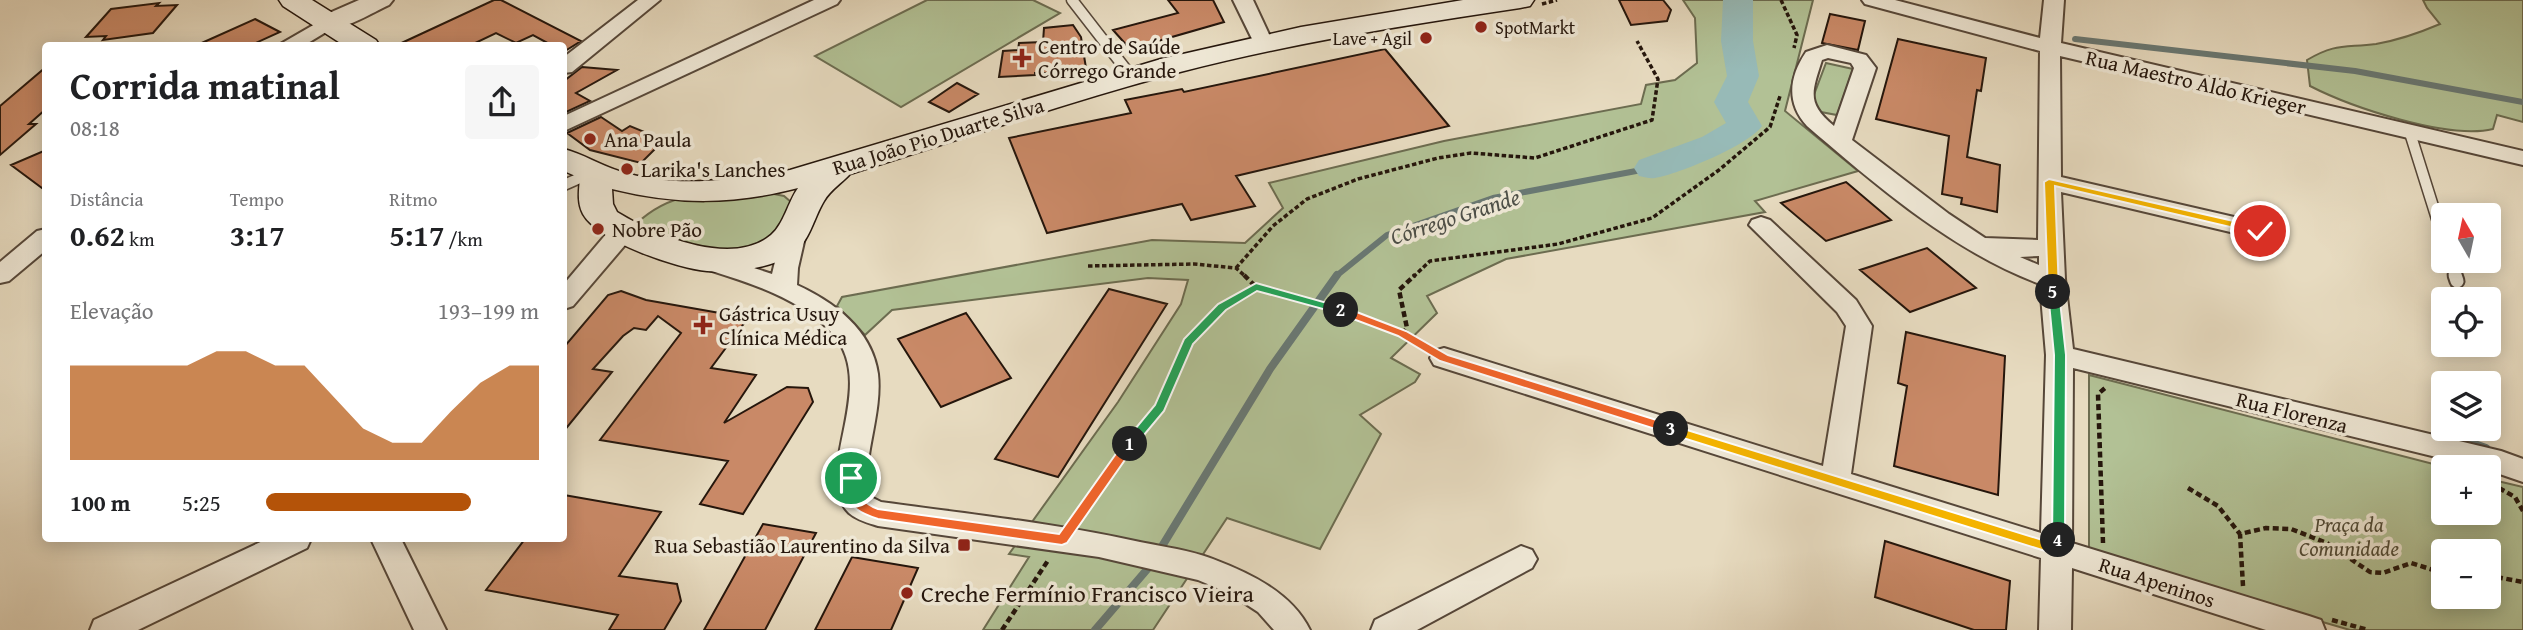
<!DOCTYPE html>
<html lang="pt">
<head>
<meta charset="utf-8">
<style>
	:root { --surface:#fff; --page:#f6f6f6; --text:#202124; --muted:#757577; --accent:#b45309 }
	body { margin:0; font-family:"Gentium Book Plus",serif; background:var(--page); color:var(--text); height:100vh; display:flex; flex-direction:column; font-size:26px; white-space:nowrap }
	* { box-sizing:border-box; margin:0 }
	p { font-size:23px; color:var(--muted) }
	.icon { flex:none; width:38px; height:38px; fill:none; stroke:currentColor; stroke-width:2; stroke-linecap:round; stroke-linejoin:round }
	.map { position:relative; flex:1; overflow:hidden }
	.side { position:absolute; left:42px; top:42px; width:525px; height:500px; display:flex; flex-direction:column; background:var(--surface); border-radius:7px; box-shadow:0 4px 18px #0003 }
	.side>* { flex:none }
	.needle { width:46px; rotate:351deg }
	.fabs { position:absolute; left:2431px; top:203px; display:grid; gap:14px }
	.fabs a { display:grid; place-items:center; width:70px; height:70px; border-radius:7px; background:var(--surface); box-shadow:0 4px 18px #0003; font-size:35px }
	.pin { position:absolute; display:grid; place-items:center; width:60px; height:60px; color:#fff; margin:-30px; border:4px solid #fff; border-radius:50%; box-shadow:0 2px 7px #0007 }
	.km { position:absolute; width:35px; height:35px; margin:-18px; border-radius:50%; background:#222; color:#fff; font-size:19px; line-height:35px; text-align:center }
	.round { display:grid; place-items:center; flex:none; width:74px; height:74px; border-radius:7px; background:var(--page) }
	.summary { display:flex; align-items:center; justify-content:space-between; height:119px; padding:0 28px }
	h1 { font-size:38px; font-weight:700; line-height:52px }
	.figures { display:grid; grid-template-columns:repeat(3,1fr); gap:10px; height:119px; padding:7px 28px }
	.figures div { display:grid; align-content:center }
	.figures b { font-size:30px; font-weight:700 }
	.figures small { font-size:19px; font-weight:400 }
	.figures p { font-size:19px }
	.chart { height:196px; padding:14px 28px }
	.chart p { display:flex; justify-content:space-between }
	.chart svg { width:100%; height:126px; margin-top:7px; fill:var(--accent); opacity:.7 }
	ul { padding:0 28px; list-style:none; font-size:23px }
	li { display:grid; grid-template-columns:112px 84px 1fr; align-items:center; height:52px }
	li i { height:18px; border-radius:9px; background:var(--accent) }
	.map>svg:first-child { display:block }
	.green { fill:#b2c195; stroke:#6c6c50; stroke-width:2; fill-rule:evenodd }
	.water { fill:#97bab7; stroke:#697873; stroke-width:2 }
	.lines { fill:none; stroke-linecap:round; stroke-linejoin:round }
	.stream-far1 { stroke:#697873; stroke-width:6 }
	.stream { stroke:#697873; stroke-width:8 }
	.river { fill:#97bab7; fill-rule:evenodd }
	.building { fill:#c98967; stroke:#25160c; stroke-width:2 }
	.service-far1-casing { stroke:#564739; stroke-width:13 }
	.service-casing { stroke:#564739; stroke-width:17 }
	.minor-casing { stroke:#564739; stroke-width:4 }
	.tertiary-casing { stroke:#564739; stroke-width:4 }
	.secondary-casing { stroke:#25160c; stroke-width:3 }
	.path-far1 { stroke:#25160c; stroke-width:3.5; stroke-dasharray:4.5 2.5; stroke-linecap:butt }
	.path { stroke:#25160c; stroke-width:4.5; stroke-dasharray:6 3.5; stroke-linecap:butt }
	.service-far1 { stroke:#efe8d6; stroke-width:10 }
	.service { stroke:#efe8d6; stroke-width:13 }
	.minor { fill:#efe8d6; fill-rule:evenodd }
	.tertiary { fill:#efe8d6; fill-rule:evenodd }
	.secondary { fill:#efe8d6; fill-rule:evenodd }
	.split-1 { fill:#f0652b; stroke:#fff; stroke-width:2 }
	.split-2 { fill:#22a559; stroke:#fff; stroke-width:2 }
	.split-3 { fill:#f0652b; stroke:#fff; stroke-width:2 }
	.split-4 { fill:#f5b400; stroke:#fff; stroke-width:2 }
	.split-5 { fill:#22a559; stroke:#fff; stroke-width:2 }
	.split-6 { fill:#f5b400; stroke:#fff; stroke-width:2 }
	.poi-dot { fill:#8f2418; stroke:#efe8d6; stroke-width:2.5 }
	.labels { text-anchor:middle; dominant-baseline:central; stroke-width:7; stroke-linejoin:round; paint-order:stroke }
	.far-poi-label { font-size:18px; fill:#25160c; stroke:#efe8d6; text-anchor:start }
	.poi-label { font-size:21px; fill:#25160c; stroke:#efe8d6; text-anchor:start }
	.street-label { font-size:21px; fill:#25160c; stroke:#efe8d6 }
	.park-label { font-size:21px; font-style:italic; fill:#4f4935; stroke:#efe8d6 }
	.water-label { font-size:23px; font-style:italic; fill:#4d4f48; stroke:#efe8d6 }
	.near-poi-label { font-size:24px; fill:#25160c; stroke:#efe8d6; text-anchor:start }
</style>
</head>
<body>
<div class="map">
<svg width="2523" height="630" viewBox="0 0 2523 630">
	<rect width="100%" height="100%" fill="#e7dbc0"/>
	<filter id="stains"><feTurbulence type="fractalNoise" baseFrequency=".00286" numOctaves="4"/><feColorMatrix values="0 0 0 0 .2 0 0 0 0 .09 0 0 0 0 .02 0 0 0 .5 -.17"/></filter>
	<radialGradient id="worn" r=".72"><stop offset=".6" stop-color="#630" stop-opacity="0"/><stop offset="1" stop-color="#630" stop-opacity=".3"/></radialGradient>
	<path class="green" d="M927,0H1033L1060,13L901,107L815,56Z
		M1683,0H1813L1785,111L1858,171L1755,201L1765,212L1506,259L1427,296L1437,313L1391,358L1420,374L1415,382L1360,415L1381,434L1320,549L1227,518L1153,630H983L1029,557L1009,554L1118,402L1181,304L1188,280L1148,278L892,310L865,335L837,306L842,297L1152,240L1245,243L1283,208L1269,183L1444,141L1641,104L1646,85L1675,80L1697,63L1695,18Z
		M2423,0H2523V122L2497,115L2493,129C2448,140 2351,107 2310,86L2307,60C2336,43 2344,48 2376,44C2399,40 2419,33 2440,24L2427,8Z
		M1826,63L1853,69L1837,115L1821,112L1812,100Z
		M764,192L784,196L799,209L763,249L707,254L630,230C670,187 711,194 764,192Z
		M2089,375L2445,467L2443,513H2488L2489,479L2523,487V630H2350L2089,554ZM2443,551H2488V597H2443Z"/>
	<path class="water" d="M1735,0L1743,1L1746,76L1735,102L1741,126L1727,141L1655,172L1652,168L1727,136L1736,126L1727,101L1738,77Z"/>
	<g class="lines">
		<path class="stream-far1" d="M2075,39L2355,71L2523,102
			M1335,277L1387,235L1493,198L1652,168"/>
		<path class="stream" d="M2469,442L2486,448
			M1095,630L1150,566L1270,369L1337,275"/>
		<path class="river" d="M1723,0H1753V41L1759,76L1748,102L1762,126C1749,145 1679,174 1655,178C1650,179 1645,177 1639,176L1634,168L1639,160L1702,137L1726,123L1714,102L1727,76L1721,41Z"/>
	</g>
	<path class="building" d="M494,0H501L581,41L565,51L564,46H553L533,35L516,43L496,33L469,46H395Z
		M1168,0H1213L1224,22L1130,49L1113,30L1178,13Z
		M1619,0H1663L1671,10L1667,21L1631,25Z
		M159,3L156,6L177,5L153,33L103,40L106,36L86,37L111,9Z
		M1830,14L1865,21L1858,50L1822,43Z
		M255,19L280,32L249,46H195Z
		M1073,25L1081,37L1086,68H1050V73H1035V75L999,77L1003,51L1018,50L1019,43L1043,42L1044,28Z
		M1898,39L1986,58L1981,91L1977,90L1967,157L2000,165L1997,212L1961,204L1962,198L1942,194L1949,136L1876,119Z
		M1385,49L1449,126L1236,176L1255,206L1191,220L1182,204L1047,233L1009,138L1131,113L1125,100L1182,89L1184,92Z
		M46,67V109L29,124H36L0,155V106Z
		M582,67L617,70L576,93L590,101L564,113V81Z
		M957,83L978,94L949,112L929,102Z
		M601,117L622,131L630,126L664,140L641,163L590,150L567,133Z
		M46,150V191L11,165Z
		M1846,182L1891,220L1826,241L1781,203Z
		M1927,248L1976,288L1910,312L1860,270Z
		M1109,289L1167,304L1058,477L995,459Z
		M621,291L646,300L748,318L711,368L756,375L724,423L787,387L808,388L813,402L743,514L700,504L728,461L600,440L681,333L658,316L646,330L634,328L623,336L593,369L612,372L564,431V347L608,295Z
		M966,313L1011,378L941,407L898,339Z
		M1906,332L2005,356L1998,495L1894,466L1907,386L1898,383Z
		M564,495L661,512L619,576L677,584L681,601L664,630H609L618,615L486,590L525,539H564Z
		M763,524L816,533L765,630H704Z
		M1885,541L2010,581L2006,630H1974L1875,597Z
		M852,557L918,568L891,630H815Z"/>
	<g class="lines">
		<g class="service-far1-casing">
			<path id="service-far1" d="M1072,0L1131,76
				M2410,133L2443,238
				M564,185L591,173
				M2450,261L2456,277"/>
		</g>
		<g class="service-casing">
			<path id="service" d="M2455,275L2457,281"/>
		</g>
		<g class="minor-casing">
			<path id="minor" d="M638,0H660L572,72L564,73V57Z
				M814,0H840L837,4L564,131V116Z
				M1233,0H1253L1273,43L1270,47H1256Z
				M1862,0H1895L2040,38L2044,0H2064L2061,43L2523,151V165L2060,56L2061,177L2260,223L2269,225L2272,231L2269,237L2260,239L2061,192L2065,279L2073,349L2501,451L2523,459V482L2488,470V467H2477L2073,368L2072,543L2309,616L2321,620L2325,630H2266L2072,568L2071,630H2039L2041,558L1434,365L1430,358L1434,351L1444,348L1823,466L1846,326L1837,312L1749,225L1752,220L1761,217L1770,220L1856,300L1872,326L1851,474L2041,533L2046,355L2040,284C1952,251 1877,186 1807,126C1786,103 1789,77 1806,52L1827,45L1866,55L1876,68L1852,140L1949,214L1985,238L2038,240L2040,51L1865,4ZM1828,58L1851,63L1854,68L1834,126C1806,103 1812,92 1822,60ZM2039,256V265L2020,257Z
				M329,16L336,18L339,22L336,26L303,46H277Z
				M622,224L631,226L634,232L631,238L573,306L564,309V284L613,226Z
				M794,225L803,227L806,233L798,268L797,285C834,302 872,330 878,374C881,400 873,429 869,455C867,468 863,485 871,497L881,502C967,514 1055,523 1140,542C1164,547 1190,550 1213,559C1250,573 1292,593 1310,630H1274L1258,612L1229,593L1198,580L1099,557L878,526C868,523 857,520 849,513C810,475 880,387 833,334C799,296 743,281 696,266L692,260L696,254L705,252L772,274L782,233L785,227Z
				M46,229V250L9,281L0,283V262L37,231Z
				M267,539H311L307,548L138,630H90L94,620Z
				M371,539H401L446,630H414Z
				M1521,546L1532,550L1537,559L1532,568L1417,630H1371L1375,620Z"/>
		</g>
		<g class="tertiary-casing">
			<path id="tertiary" d="M359,0H393L389,5C369,14 342,33 320,27L316,22L320,17Z"/>
		</g>
		<g class="secondary-casing">
			<path id="secondary" d="M279,0H312L376,40L380,46H345L283,6Z
				M1463,0H1534L1530,6L1520,8C1406,25 1292,43 1180,72C1069,101 960,140 850,174C842,183 830,190 824,201C813,219 810,242 791,255C769,269 733,272 707,271C676,268 599,242 583,214C577,203 579,190 580,178L564,171V149C583,154 600,165 619,171C674,189 734,180 790,170L1161,59L1301,27ZM798,188C788,202 784,224 771,235C732,268 654,235 617,212L613,204L612,189C677,205 733,205 798,188Z"/>
		</g>
		<path class="path-far1" d="M1781,0L1797,35L1794,48
			M1542,4L1557,0
			M1088,266L1194,264L1236,268L1246,277
			M1236,268L1273,226L1307,199L1358,179L1438,158L1471,153L1535,158L1652,120L1658,79L1637,41
			M1413,277L1430,261L1558,244L1652,218L1719,170L1770,127L1780,96"/>
		<path class="path" d="M1244,275L1256,287C1314,303 1372,317 1425,347
			M1402,334L1407,328L1399,290L1415,275
			M2188,488L2218,506L2240,534
			M2499,488L2515,497L2523,511
			M1076,520L1131,442L1160,407L1188,342L1222,307L1256,287
			M2103,543L2098,394L2105,388
			M2488,580L2496,577L2523,582
			M2243,586L2240,534L2266,528L2291,529L2327,543L2370,572L2383,573L2411,563L2443,573
			M2332,620L2368,630
			M1002,630L1049,559"/>
		<use href="#service-far1" class="service-far1"/>
		<use href="#service" class="service"/>
		<use href="#minor" class="minor"/>
		<use href="#tertiary" class="tertiary"/>
		<use href="#secondary" class="secondary"/>
	</g>
	<path class="split-1" d="M1130,439L1136,444L1134,447L1067,543L1062,545L878,519C853,511 847,505 844,478L851,473L857,478C859,495 862,503 878,509L1059,534L1125,441Z"/>
	<path class="split-2" d="M1256,283L1345,308L1346,310L1341,314L1257,291L1226,310L1193,344L1164,411L1134,447H1125V441L1155,405L1184,339L1218,304Z"/>
	<path class="split-3" d="M1341,306L1406,331L1448,355L1676,426L1677,429L1671,434L1440,361L1398,336L1337,313L1335,310Z"/>
	<path class="split-4" d="M1671,425L2052,543L2054,536L2058,535L2065,540V550L2058,555L1667,433V426Z"/>
	<path class="split-5" d="M2053,288L2059,292L2066,355L2065,540L2058,545L2052,540L2054,355L2048,292Z"/>
	<path class="split-6" d="M2049,179L2260,227L2265,231L2260,234L2055,186L2059,292L2053,296L2048,292L2044,182Z"/>
	<g class="poi-dot">
		<circle cx="1481" cy="27" r="7"/>
		<circle cx="1426" cy="38" r="7"/>
		<path d="M1018.5 47.5h7v7h7v7h-7v7h-7v-7h-7v-7h7z"/>
		<circle cx="590" cy="139" r="7"/>
		<circle cx="627" cy="169" r="7"/>
		<circle cx="598" cy="229" r="7"/>
		<path d="M699.5 314.5h7v7h7v7h-7v7h-7v-7h-7v-7h7z"/>
		<rect x="957" y="538" width="14" height="14" rx="3.5"/>
		<circle cx="907" cy="593" r="7"/>
	</g>
	<g class="labels">
		<g class="far-poi-label">
			<text x="1495" y="27">SpotMarkt</text>
			<text x="1412" y="38" text-anchor="end">Lave + Agil</text>
		</g>
		<g class="poi-label">
			<text x="1038" y="46">Centro de Saúde<tspan x="1038" dy="24">Córrego Grande</tspan></text>
			<text x="604" y="139">Ana Paula</text>
			<text x="641" y="169">Larika's Lanches</text>
			<text x="612" y="229">Nobre Pão</text>
			<text x="719" y="313">Gástrica Usuy<tspan x="719" dy="24">Clínica Médica</tspan></text>
			<text x="950" y="545" text-anchor="end">Rua Sebastião Laurentino da Silva</text>
		</g>
		<g class="street-label">
			<text transform="translate(2196 82) rotate(13)">Rua Maestro Aldo Krieger</text>
			<text transform="translate(938 136) rotate(-17)">Rua João Pio Duarte Silva</text>
			<text transform="translate(2292 412) rotate(14)">Rua Florenza</text>
			<text transform="translate(2157 582) rotate(18)">Rua Apeninos</text>
		</g>
		<g class="park-label">
			<text x="2349" y="524">Praça da<tspan x="2349" dy="24">Comunidade</tspan></text>
		</g>
		<g class="water-label">
			<text transform="translate(1455 216) rotate(-18)">Córrego Grande</text>
		</g>
		<g class="near-poi-label">
			<text x="921" y="593">Creche Fermínio Francisco Vieira</text>
		</g>
	</g>
	<rect width="100%" height="100%" filter="url(#stains)"/>
	<rect width="100%" height="100%" fill="url(#worn)"/>
</svg>
<div class="fabs">
<a><svg class="needle" viewBox="-14 -14 28 28"><path d="M0-13l5 13h-10z" fill="#e53935"/><path d="M0 13l5-13h-10z" fill="#757577"/></svg></a>
<a><svg class="icon" aria-label="locate" viewBox="0 0 24 24"><circle cx="12" cy="12" r="6"/><path d="M12 2v4M12 18v4M2 12h4M18 12h4"/></svg></a>
<a><svg class="icon" aria-label="layers" viewBox="0 0 24 24"><path d="M12 4l9 5-9 5-9-5zM3 14l9 5 9-5"/></svg></a>
<a>+</a>
<a>−</a>
</div>
<div class="pin" style="left:851px;top:478px;background:#1e9e55"><svg class="icon" aria-label="arrive" viewBox="0 0 24 24"><path d="M6 21V4h12l-3 4 3 4H6"/></svg></div>
<div class="pin" style="left:2260px;top:231px;background:#d93025"><svg class="icon" aria-label="check" viewBox="0 0 24 24"><path d="M5 12l5 5 9-10"/></svg></div>
<b class="km" style="left:1130px;top:444px">1</b>
<b class="km" style="left:1341px;top:310px">2</b>
<b class="km" style="left:1671px;top:429px">3</b>
<b class="km" style="left:2058px;top:540px">4</b>
<b class="km" style="left:2053px;top:292px">5</b>
<section class="side">
<div class="summary"><div><h1>Corrida matinal</h1><p>08:18</p></div><a class="round"><svg class="icon" aria-label="share" viewBox="0 0 24 24"><path d="M12 15V3M7 8l5-5 5 5M5 13v7h14v-7"/></svg></a></div>
<div class="figures">
<div><p>Distância</p><b>0.62<small> km</small></b></div>
<div><p>Tempo</p><b>3:17</b></div>
<div><p>Ritmo</p><b>5:17<small> /km</small></b></div>
</div>
<div class="chart"><p><span>Elevação</span>193–199 m</p>
<svg viewBox="0 0 160 44" preserveAspectRatio="none"><path d="M0 44V11L10 11L20 11L30 11L40 11L50 6L60 6L70 11L80 11L90 22L100 33L110 38L120 38L130 27L140 17L150 11L160 11V44z"/></svg>
</div>
<ul>
<li><b>100 m</b>5:25<i style="width:75%"></i></li>
</ul>
</section>
</div>
</body>
</html>
